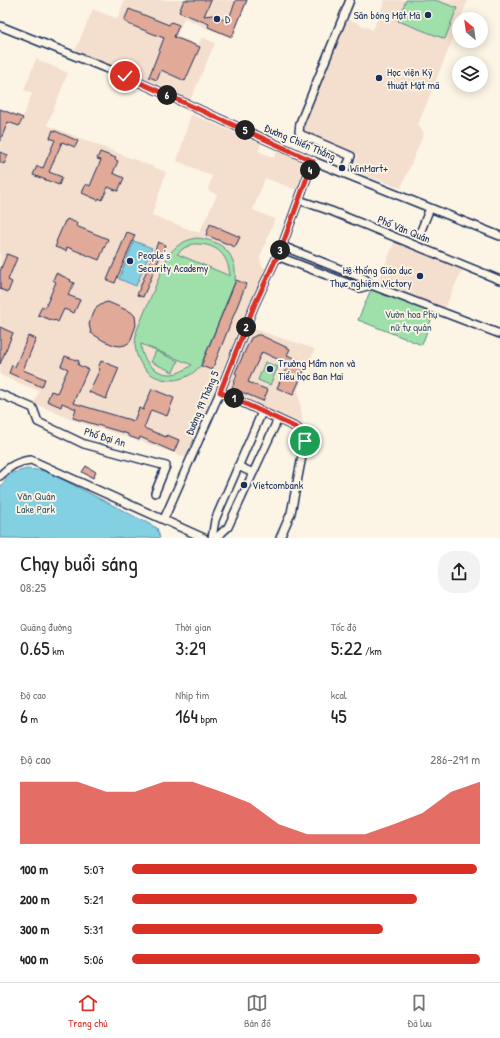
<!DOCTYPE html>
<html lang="vi">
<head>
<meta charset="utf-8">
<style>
	:root { --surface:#fff; --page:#f2f2f2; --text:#222; --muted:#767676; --line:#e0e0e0; --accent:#d93025 }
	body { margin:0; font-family:"Patrick Hand",sans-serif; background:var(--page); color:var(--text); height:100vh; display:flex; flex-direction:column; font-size:15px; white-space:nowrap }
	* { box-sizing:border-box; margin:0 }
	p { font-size:13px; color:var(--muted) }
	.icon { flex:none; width:22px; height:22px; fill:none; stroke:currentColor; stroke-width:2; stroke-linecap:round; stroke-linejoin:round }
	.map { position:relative; height:538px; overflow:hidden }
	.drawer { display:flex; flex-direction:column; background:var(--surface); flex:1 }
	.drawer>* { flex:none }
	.needle { width:26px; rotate:331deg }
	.controls { position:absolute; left:452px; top:12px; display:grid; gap:8px }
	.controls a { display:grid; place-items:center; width:36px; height:36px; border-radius:50%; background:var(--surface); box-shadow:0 2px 10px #0003; font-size:20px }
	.pin { position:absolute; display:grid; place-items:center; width:34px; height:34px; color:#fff; margin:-17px; border:2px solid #fff; border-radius:50%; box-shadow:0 1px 4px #0007 }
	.km { position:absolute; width:20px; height:20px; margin:-10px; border-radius:50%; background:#222; color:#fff; font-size:11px; line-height:20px; text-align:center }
	.round { display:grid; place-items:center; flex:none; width:42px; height:42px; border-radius:16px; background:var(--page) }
	.summary { display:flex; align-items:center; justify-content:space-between; height:68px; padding:0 20px }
	h1 { font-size:22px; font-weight:600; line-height:30px }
	.figures { display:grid; grid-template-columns:repeat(3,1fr); gap:6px; height:68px; padding:4px 20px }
	.figures div { display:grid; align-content:center }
	.figures b { font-size:20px; font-weight:600 }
	.figures small { font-size:11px; font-weight:400 }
	.figures p { font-size:11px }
	.chart { height:112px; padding:8px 20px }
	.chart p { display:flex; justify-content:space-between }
	.chart svg { width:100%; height:72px; margin-top:4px; fill:var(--accent); opacity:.7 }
	ul { padding:0 20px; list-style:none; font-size:13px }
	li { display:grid; grid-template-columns:64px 48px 1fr; align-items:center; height:30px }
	li i { height:10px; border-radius:5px; background:var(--accent) }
	.tabs { display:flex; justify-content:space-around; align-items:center; height:56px; border-top:1px solid var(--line); background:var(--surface); font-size:11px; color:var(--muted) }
	.tabs a { display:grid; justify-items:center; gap:2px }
	.tabs .on { color:var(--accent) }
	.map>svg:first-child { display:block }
	.built { fill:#f4dece }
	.green { fill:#9fe0aa; stroke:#5d8884; fill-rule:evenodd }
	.water { fill:#84d0e3; stroke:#5a90ae }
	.building { fill:#e1aa98; stroke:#1b2f5e }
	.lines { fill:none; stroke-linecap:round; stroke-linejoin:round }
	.minor-casing { stroke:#1b2f5e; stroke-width:10 }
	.minor { stroke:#fcf5e5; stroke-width:7 }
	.route-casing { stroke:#fff; stroke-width:8 }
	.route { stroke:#d93025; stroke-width:5 }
	.poi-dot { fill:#1b2f5e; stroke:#fcf5e5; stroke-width:1.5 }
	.labels { text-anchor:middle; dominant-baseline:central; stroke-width:3.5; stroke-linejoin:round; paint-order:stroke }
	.poi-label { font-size:11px; fill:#1b2f5e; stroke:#fcf5e5; text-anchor:start }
	.street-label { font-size:11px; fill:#1b2f5e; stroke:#fcf5e5 }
	.park-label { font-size:11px; fill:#3c5b71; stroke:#fcf5e5 }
</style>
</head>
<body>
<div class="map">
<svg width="500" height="538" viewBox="0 0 500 538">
	<rect width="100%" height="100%" fill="#fcf5e5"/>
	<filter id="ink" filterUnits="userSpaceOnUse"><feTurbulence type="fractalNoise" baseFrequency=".025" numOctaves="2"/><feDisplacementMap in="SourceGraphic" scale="8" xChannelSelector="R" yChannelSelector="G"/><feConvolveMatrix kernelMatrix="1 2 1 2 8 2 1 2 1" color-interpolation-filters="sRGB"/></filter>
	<g filter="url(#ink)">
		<path class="built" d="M122,0H248L232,39L184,18L177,36L198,45L202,37L215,43L190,101L74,53L93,9L118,19L124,1Z
			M385,0H468L460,19H459V23L418,125L424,133L401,188L352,170L358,156L302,133L300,130L345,18L373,30Z
			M36,59L68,73L47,125L166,172L152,215L199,233L217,195L208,190L212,176L177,161L191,114L261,144L258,151L274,158L278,150L306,162L297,190L265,178L253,210L275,219L260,257L261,265L266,269L185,457L140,441L72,420L34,403L39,391L0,375V108L23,117L32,93L24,90Z
			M395,241L462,270L444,310L378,281Z
			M251,328L315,349L298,389L303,423L302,427L224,391Z"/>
		<path class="green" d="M406,0H435L457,8L445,39L398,21Z
			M196,238C222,240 238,254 235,282L201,365C184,387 149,385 138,358C134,348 135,339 137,330L168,256C175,246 183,241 196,238ZM193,244C215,243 228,253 230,276L177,254L184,248ZM141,344L192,365C186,369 180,373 172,374C155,375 141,360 141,344Z
			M372,287L435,309L422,345L358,320Z
			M156,351L178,361L173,372L151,362Z
			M265,362L278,367L270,385L258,380Z"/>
		<path class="water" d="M134,241L152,248L136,286L119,279Z
			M27,469L46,471L157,528L160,538H0V488L9,474Z"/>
		<path class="building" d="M184,0H211L204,16L212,15L228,21L236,0H247L232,37L208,27L209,24L179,12Z
			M129,9L169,25L171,22L179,25L174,37L200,47L185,81L161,70L157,80L149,77L164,38L128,24V23L124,21Z
			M0,109L23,118L19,126L8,122L0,141Z
			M53,130L78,141L75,147L62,142L49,172L62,177L59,185L33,175L37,166L43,168L55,140L50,138Z
			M0,152L8,155L4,164L0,162Z
			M100,152L116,158L115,160L118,161L113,173L124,178L118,191L108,187L102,200L99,198L98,200L82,193L86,184L90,186L101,160L97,159Z
			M67,219L77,223L76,226L108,239L99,260L67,247L66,251L55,247L57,243L56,242L65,221H66Z
			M210,224L240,237L235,247L206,235Z
			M127,232L135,235L115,283L107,280Z
			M158,242L165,245L143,297L137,295Z
			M7,254L17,258L8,280L12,282L8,292L0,289V271Z
			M56,273L71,280L70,281L74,283L68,295L80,300L74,313L64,309L58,322L55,320L54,321L38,315L42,306L45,308L56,282L53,280Z
			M236,280L246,284L212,370L201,366Z
			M108,302L131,312L135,316L136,325L130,342L125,345L120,346L114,345L104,341L91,333L89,324L96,308L104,303Z
			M0,327L13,333L0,364Z
			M257,335H260L290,349L287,355L307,364L293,395L277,388L288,364L262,352L248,382L268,390L263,401L232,388L237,374L235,373L251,338Z
			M28,336L36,339L23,370L45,379L42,387L9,373L12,365L15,367Z
			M65,356L79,361L78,365L88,369L73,403L134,421L139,408L143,410L152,389L174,398L167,416L151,410L144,428L166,437L167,435L179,440L174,452L140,437L139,440L128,436V434L73,418L76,409L62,403L61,407L47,401L51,391L57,393L68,369L61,366Z
			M101,361L119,368L106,399L89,392L100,369L98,368Z
			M86,466L96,472L93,478L82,472Z"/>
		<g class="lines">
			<g class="minor-casing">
				<path id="minor" d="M0,26L125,76L313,161L500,236
					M344,173L351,156L302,135L299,132L300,123L350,0
					M299,200L331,211L500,280
					M420,233L430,208
					M282,246L365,279L371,285L500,334
					M277,256L360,288L371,285
					M220,392L297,428L302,433L305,441L291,513L280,538
					M0,394L33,408L38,422L84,444L166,466L155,493
					M238,466L253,473
					M0,476C9,466 18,461 31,460L204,538
					M164,519L220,392L254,306L282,246L313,161
					M212,538L215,520L262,412
					M216,538L228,527L278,419"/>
			</g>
			<use href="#minor" class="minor"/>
		</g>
	</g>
	<g class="lines" filter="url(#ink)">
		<g class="route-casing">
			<path id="route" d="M125,76L313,161L282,246L254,306L220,392L297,428L302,433L305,441"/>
		</g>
		<use href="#route" class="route"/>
	</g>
	<g class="poi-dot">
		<circle cx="428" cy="15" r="4"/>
		<circle cx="217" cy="19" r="4"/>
		<circle cx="379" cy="78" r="4"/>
		<circle cx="342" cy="168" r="4"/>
		<circle cx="130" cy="261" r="4"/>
		<circle cx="420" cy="276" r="4"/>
		<circle cx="270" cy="369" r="4"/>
		<circle cx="244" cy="485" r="4"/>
	</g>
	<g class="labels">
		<g class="poi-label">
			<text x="420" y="15" text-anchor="end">Sân bóng Mật Mã</text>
			<text x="225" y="19">D</text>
			<text x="387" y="72">Học viện Kỹ<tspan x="387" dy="13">thuật Mật mã</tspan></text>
			<text x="350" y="168">WinMart+</text>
			<text x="138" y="255">People's<tspan x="138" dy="13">Security Academy</tspan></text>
			<text x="412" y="270" text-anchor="end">Hệ thống Giáo dục<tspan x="412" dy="13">Thực nghiệm Victory</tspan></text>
			<text x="278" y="363">Trường Mầm non và<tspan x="278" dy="13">Tiểu học Ban Mai</tspan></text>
			<text x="252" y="485">Vietcombank</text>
		</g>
		<g class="street-label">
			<text transform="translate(300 142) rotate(23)">Đường Chiến Thắng</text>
			<text transform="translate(404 229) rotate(22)">Phố Văn Quán</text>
			<text transform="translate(202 403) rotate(-67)">Đường 19 Tháng 5</text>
			<text transform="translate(105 437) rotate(17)">Phố Đại An</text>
		</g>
		<g class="park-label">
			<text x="411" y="314">Vườn hoa Phụ<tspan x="411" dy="13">nữ tự quản</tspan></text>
			<text x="36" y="496">Văn Quán<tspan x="36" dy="13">Lake Park</tspan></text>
		</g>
	</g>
</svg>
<div class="controls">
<a><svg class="needle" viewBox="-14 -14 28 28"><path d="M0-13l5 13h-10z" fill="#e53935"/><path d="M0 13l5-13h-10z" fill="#767676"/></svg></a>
<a><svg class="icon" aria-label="layers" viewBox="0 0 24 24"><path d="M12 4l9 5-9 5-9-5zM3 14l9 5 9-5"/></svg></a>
</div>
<div class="pin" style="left:305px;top:441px;background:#1e9e55"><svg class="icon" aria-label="arrive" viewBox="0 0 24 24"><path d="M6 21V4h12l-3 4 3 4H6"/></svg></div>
<div class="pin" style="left:125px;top:76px;background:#d93025"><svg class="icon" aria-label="check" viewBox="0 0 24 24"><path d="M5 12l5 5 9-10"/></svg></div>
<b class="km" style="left:234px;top:398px">1</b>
<b class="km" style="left:246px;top:327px">2</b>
<b class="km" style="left:280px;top:250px">3</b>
<b class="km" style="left:310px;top:170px">4</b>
<b class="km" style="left:245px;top:130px">5</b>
<b class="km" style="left:167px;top:95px">6</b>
</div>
<section class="drawer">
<div class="summary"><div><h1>Chạy buổi sáng</h1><p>08:25</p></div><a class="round"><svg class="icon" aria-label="share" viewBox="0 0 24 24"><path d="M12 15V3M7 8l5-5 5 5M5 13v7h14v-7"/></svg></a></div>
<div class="figures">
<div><p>Quãng đường</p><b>0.65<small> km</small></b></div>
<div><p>Thời gian</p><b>3:29</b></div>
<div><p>Tốc độ</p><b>5:22<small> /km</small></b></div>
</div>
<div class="figures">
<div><p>Độ cao</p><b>6<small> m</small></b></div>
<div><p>Nhịp tim</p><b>164<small> bpm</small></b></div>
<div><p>kcal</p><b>45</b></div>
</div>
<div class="chart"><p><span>Độ cao</span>286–291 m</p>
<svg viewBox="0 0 160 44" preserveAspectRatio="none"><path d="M0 44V6L10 6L20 6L30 12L40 12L50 6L60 6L70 12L80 19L90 32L100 38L110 38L120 38L130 32L140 25L150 12L160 6V44z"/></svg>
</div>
<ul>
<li><b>100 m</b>5:07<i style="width:99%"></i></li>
<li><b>200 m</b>5:21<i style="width:82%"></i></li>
<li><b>300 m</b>5:31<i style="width:72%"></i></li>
<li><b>400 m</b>5:06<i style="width:100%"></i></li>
</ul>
</section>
<nav class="tabs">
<a class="on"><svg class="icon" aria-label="home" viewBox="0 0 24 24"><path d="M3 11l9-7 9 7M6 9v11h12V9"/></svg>Trang chủ</a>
<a><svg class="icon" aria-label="map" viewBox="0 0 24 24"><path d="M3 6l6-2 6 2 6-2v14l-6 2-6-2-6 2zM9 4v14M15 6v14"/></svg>Bản đồ</a>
<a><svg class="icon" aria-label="saved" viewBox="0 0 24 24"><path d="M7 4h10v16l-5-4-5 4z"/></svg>Đã lưu</a>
</nav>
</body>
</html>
